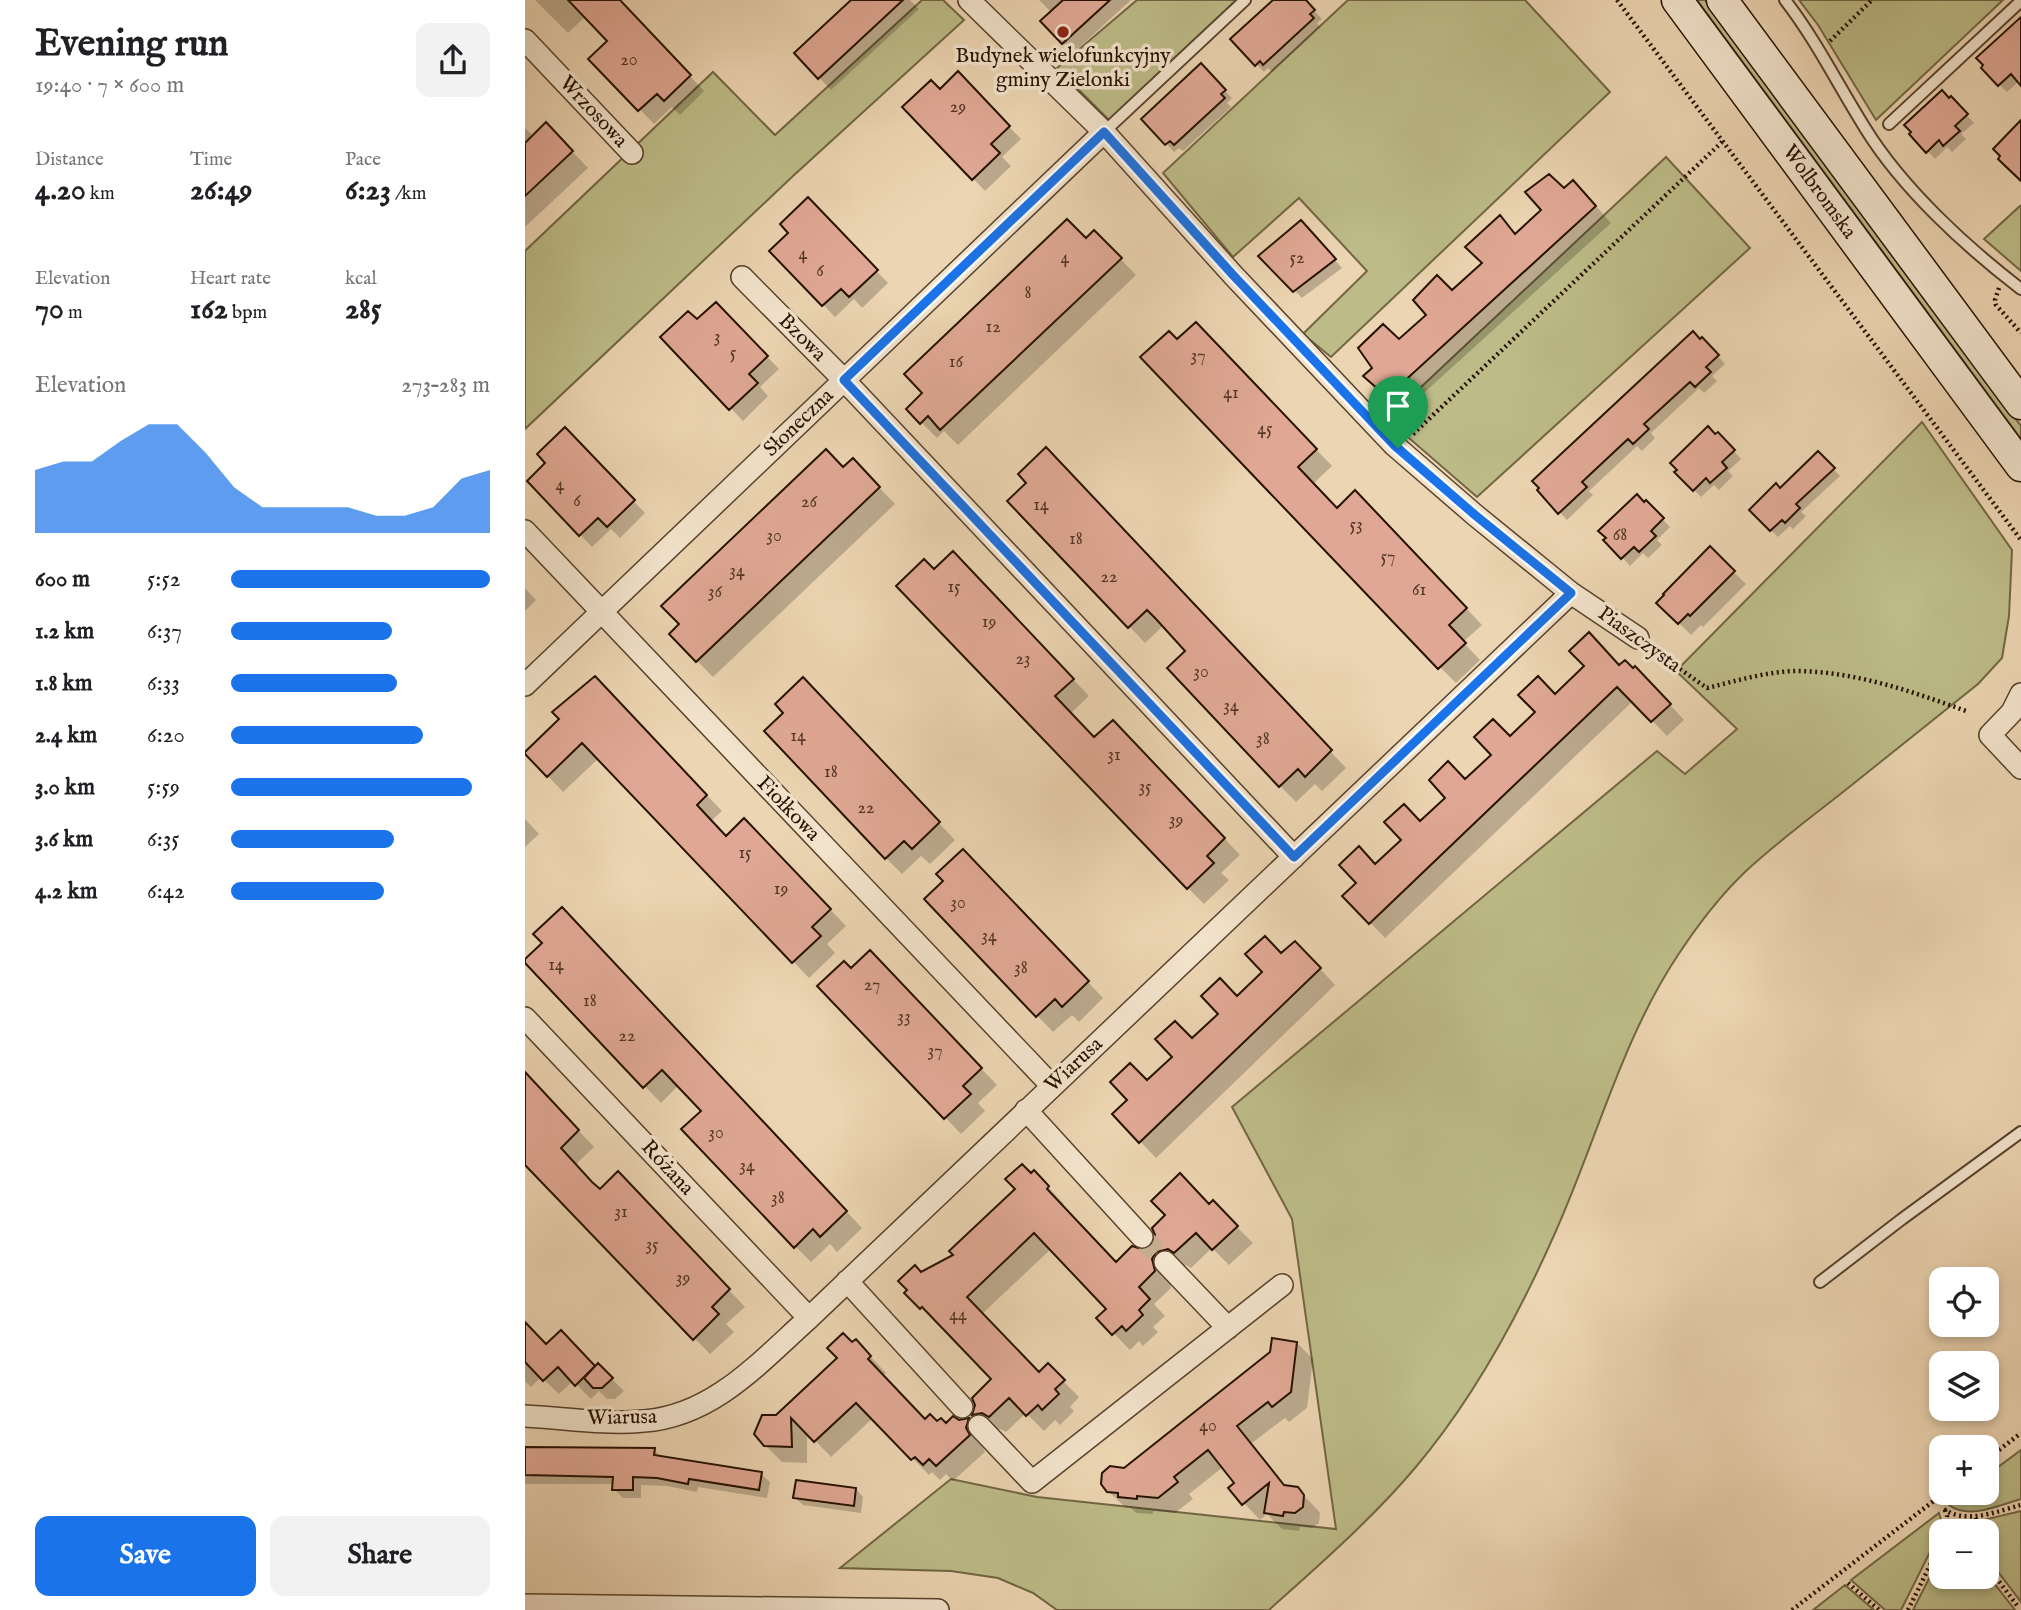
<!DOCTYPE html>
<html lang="en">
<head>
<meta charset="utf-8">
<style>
	:root { --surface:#fff; --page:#f2f2f2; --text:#202124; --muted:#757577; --accent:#1a73e8 }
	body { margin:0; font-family:"IM FELL English",serif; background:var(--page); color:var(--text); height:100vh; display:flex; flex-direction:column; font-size:26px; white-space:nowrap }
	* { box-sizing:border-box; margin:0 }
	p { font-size:23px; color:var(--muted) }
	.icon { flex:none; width:38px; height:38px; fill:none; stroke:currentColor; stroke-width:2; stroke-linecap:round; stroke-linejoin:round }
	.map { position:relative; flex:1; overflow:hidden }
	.sheet { display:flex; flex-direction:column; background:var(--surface); width:525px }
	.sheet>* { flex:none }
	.controls { position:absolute; left:1404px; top:1267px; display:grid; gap:14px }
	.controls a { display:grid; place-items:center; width:70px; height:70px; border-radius:14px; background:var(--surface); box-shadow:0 4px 10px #0003; font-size:35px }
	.pin { position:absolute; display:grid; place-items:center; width:60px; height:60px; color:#fff; margin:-72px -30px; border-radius:50% 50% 50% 0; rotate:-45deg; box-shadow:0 0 7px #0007 }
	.pin .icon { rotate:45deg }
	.round { display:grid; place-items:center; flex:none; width:74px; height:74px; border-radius:14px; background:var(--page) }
	.overview { display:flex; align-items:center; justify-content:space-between; height:119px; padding:0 35px }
	h1 { font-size:38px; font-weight:700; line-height:52px }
	.metrics { display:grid; grid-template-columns:repeat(3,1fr); gap:10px; height:119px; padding:7px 35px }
	.metrics div { display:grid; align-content:center }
	.metrics b { font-size:30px; font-weight:700 }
	.metrics small { font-size:19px; font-weight:400 }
	.metrics p { font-size:19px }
	.chart { height:196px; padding:14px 35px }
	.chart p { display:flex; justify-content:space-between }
	.chart svg { width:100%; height:126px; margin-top:7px; fill:var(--accent); opacity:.7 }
	.cta { display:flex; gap:14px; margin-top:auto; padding:14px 35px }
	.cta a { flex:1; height:80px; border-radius:14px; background:var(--accent); color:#fff; font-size:28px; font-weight:700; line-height:80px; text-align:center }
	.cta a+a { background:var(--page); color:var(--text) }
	ul { padding:0 35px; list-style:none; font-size:23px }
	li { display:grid; grid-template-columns:112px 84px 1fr; align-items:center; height:52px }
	li i { height:18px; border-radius:9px; background:var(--accent) }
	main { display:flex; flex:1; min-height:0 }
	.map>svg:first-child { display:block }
	.green { fill:#bdbc88; stroke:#726644; stroke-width:2 }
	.shadow { fill:#0003 }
	.building { fill:#e0a894; stroke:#261101; stroke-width:2 }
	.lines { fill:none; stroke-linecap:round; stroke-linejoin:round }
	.street-tunnel { stroke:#c4ae8f; stroke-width:21; stroke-dasharray:21 10; stroke-linecap:butt }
	.lane-casing { stroke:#58422d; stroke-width:14 }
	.street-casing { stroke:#58422d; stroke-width:24 }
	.secondary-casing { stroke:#261101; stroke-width:33 }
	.path { stroke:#261101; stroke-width:4.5; stroke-dasharray:2 3.5; stroke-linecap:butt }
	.lane { stroke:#f3e4cd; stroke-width:10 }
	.street { stroke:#f3e4cd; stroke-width:21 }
	.secondary { stroke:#f3e4cd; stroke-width:30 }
	.route-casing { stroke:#fff; stroke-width:14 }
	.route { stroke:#1a73e8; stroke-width:9 }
	.poi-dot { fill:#8f2418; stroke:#f3e4cd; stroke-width:2.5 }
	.labels { text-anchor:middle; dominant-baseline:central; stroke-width:7; stroke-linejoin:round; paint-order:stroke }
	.number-label { font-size:18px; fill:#543726 }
	.poi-label { font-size:21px; fill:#261101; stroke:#f3e4cd }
	.street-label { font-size:21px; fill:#261101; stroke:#f3e4cd }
</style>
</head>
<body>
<main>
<section class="sheet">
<div class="overview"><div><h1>Evening run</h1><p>19:40 · 7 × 600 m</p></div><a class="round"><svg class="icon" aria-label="share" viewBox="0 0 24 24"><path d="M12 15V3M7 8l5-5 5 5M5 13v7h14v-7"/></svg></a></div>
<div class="metrics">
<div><p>Distance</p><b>4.20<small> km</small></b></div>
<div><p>Time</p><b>26:49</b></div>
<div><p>Pace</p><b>6:23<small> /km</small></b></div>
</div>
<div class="metrics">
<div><p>Elevation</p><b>70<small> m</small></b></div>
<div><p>Heart rate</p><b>162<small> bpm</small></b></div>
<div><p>kcal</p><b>285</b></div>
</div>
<div class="chart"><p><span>Elevation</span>273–283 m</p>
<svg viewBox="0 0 160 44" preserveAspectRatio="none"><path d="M0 44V22L10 19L20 19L30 12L40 6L50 6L60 16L70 28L80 35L90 35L100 35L110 35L120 38L130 38L140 35L150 25L160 22V44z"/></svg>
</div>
<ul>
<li><b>600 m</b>5:52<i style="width:100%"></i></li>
<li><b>1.2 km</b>6:37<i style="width:62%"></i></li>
<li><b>1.8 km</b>6:33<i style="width:64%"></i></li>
<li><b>2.4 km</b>6:20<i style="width:74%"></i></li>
<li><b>3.0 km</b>5:59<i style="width:93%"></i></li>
<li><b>3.6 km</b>6:35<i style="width:63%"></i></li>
<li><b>4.2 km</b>6:42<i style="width:59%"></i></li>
</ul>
<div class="cta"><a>Save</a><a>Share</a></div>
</section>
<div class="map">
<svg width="1496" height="1610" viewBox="0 0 1496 1610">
	<rect width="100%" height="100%" fill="#ecd5b2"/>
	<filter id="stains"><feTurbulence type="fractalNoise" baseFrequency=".00286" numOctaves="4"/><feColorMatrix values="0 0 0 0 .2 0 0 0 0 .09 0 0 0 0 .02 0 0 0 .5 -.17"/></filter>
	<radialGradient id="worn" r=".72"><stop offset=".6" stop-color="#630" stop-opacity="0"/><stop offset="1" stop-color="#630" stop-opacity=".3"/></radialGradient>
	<path class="green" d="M397,0H418L439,20L268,176L0,429V251L188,72L250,135Z
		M612,0H715L586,122L532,68Z
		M823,0H1000L1085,92L806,357L778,334L842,271L774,198L708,257L638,173Z
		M1172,0H1180L1496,426V439Z
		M1274,0H1478L1351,120L1293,25Z
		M1141,157L1225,248L952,497L862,419Z
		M1495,206L1496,207V271L1459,239Z
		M1397,422L1487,550L1484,616L1477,658L1453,684C1408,720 1363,756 1318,792C1285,818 1251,843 1220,872C1195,896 1172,926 1153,955C1097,1039 1071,1142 1030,1233C993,1317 949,1398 890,1468C846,1520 794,1565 744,1610H532L508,1593L473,1578L426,1571L315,1568L426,1479L512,1497L811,1529L767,1219L707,1107L1132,751L1160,774L1212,729L1151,671Z
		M1496,1450V1499C1475,1505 1444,1520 1424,1505L1440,1493H1461V1476Z
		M1496,1511V1602L1461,1556V1531H1457L1458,1520Z
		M1414,1513L1417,1523L1415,1532L1376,1610H1360L1326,1580Z
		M1416,1555V1577H1461V1573L1490,1610H1388Z
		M1320,1585L1349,1610H1288Z"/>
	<path class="shadow" d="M10,0H93L179,91L155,115L147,107L129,124L66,59L84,41L61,16L43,33Z
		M328,0H385L394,9L306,90L271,53Z
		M514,0H606L548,53L518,21L527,13Z
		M750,0H779L797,19L792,23L795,27L747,72L743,68L739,72L708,39Z
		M1496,33V83L1494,81L1482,92L1458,68Z
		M676,66L707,98L702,103L706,107L658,151L654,148L649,152L618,119Z
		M433,74L496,139L477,157L486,166L460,191L380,107L415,91Z
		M1426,98L1449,123L1436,134L1441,139L1427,152L1422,147L1410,159L1386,134Z
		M0,128L9,137L37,141L63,168L0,227Z
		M1039,190L1064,198L1086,223L879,411L841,377L873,341L959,264L975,218L992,234Z
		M283,200L363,283L337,308L329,299L310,317L247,251L266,234Z
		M783,230L817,268L777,298L736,256Z
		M569,232L611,275L433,445L419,431L412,438L383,409Z
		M191,304L254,369L235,387L243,396L218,421L138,337L172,322Z
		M653,342L721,376L807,466L788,484L812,510L846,508L957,625L938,642L955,660L931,683L915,667Z
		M1185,347L1200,364L1187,376L1192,381L1179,393L1174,388L1126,433L1130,438L1117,451L1112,446L1064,491L1068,495L1042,520L1014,490Z
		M40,430L120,513L95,538L86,529L67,547L4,481L23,463Z
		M1193,434L1216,459L1203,471L1208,476L1194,490L1189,485L1176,497L1152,472Z
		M1293,454L1315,476L1276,512L1281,516L1268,529L1265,526L1253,537L1226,510L1255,491Z
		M537,466L821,768L797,791L790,784L771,802L755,786L663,651L639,625L620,643L604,626Z
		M319,470L344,477L370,504L188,677L146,634Z
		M1121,502L1145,527L1132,540L1137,545L1123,558L1118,553L1105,566L1081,540Z
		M1185,549L1221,584L1178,627L1176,625L1166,635L1134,603Z
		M444,570L564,696L545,714L570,740L604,738L715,855L696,873L704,880L679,904L663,888L409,571Z
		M0,588L11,600L0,611Z
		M1095,666L1125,683L1159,720L1142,736L1108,701L860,938L820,896L1030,696Z
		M85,694L197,811L186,821L201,838L235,836L321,926L302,944L310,953L284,978L74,758L38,792L23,776Z
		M294,696L430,840L405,864L396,856L377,874L361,858Z
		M0,819L14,834L0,847Z
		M454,867L578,998L554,1022L547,1015L528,1032L401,899Z
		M53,926L337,1228L312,1252L305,1244L286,1262L270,1246L178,1111L154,1085L136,1103L0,961Z
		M757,955L786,959L810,985L631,1158L589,1114Z
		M361,969L472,1085L453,1103L460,1111L436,1134L295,986L327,971Z
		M0,1074L69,1147L50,1165L75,1191L109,1190L220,1307L201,1324L209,1332L185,1354L0,1164Z
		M509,1172L539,1204L536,1207L591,1264L619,1252L688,1203L728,1243L704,1265L687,1248L666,1268L661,1265L648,1268L643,1276L646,1288L629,1304L640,1316L628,1327L633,1332L618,1346L614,1341L605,1350L574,1318L584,1309L526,1249L457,1314L514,1374L523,1366L554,1397L545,1407L549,1411L535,1425L530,1420L519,1431L501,1413L481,1432L475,1429L465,1431L449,1415L452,1405L469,1379L414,1322L412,1324L382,1293L396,1274L430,1255Z
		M36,1332L71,1368L73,1365L99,1391L90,1399H82L74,1391L66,1399L48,1381L34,1394L16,1377L6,1387L0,1381V1333L22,1346Z
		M331,1341L361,1373L358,1376L401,1421L421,1425L444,1420L459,1435L457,1446L460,1452L428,1481L421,1474L415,1480L407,1472L404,1475L348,1418L306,1457L282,1432V1463L257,1462L240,1445L252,1417Z
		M772,1343L788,1359L782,1408L764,1422L760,1418L727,1443L762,1488L772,1489L789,1506L795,1513L794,1523L787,1528L775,1527L774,1531L757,1529L742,1514L735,1520L705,1488L711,1483L698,1467L664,1494L668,1499L650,1513L628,1511V1514L611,1513L606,1508L600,1507L583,1491L600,1470Z
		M0,1448L129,1450L138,1458L236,1474L245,1482L242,1498L173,1487L172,1492L142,1486L116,1485V1498H98L89,1489V1484H0Z
		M331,1489L338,1497L336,1513L278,1505L270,1498Z
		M1433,1521L1441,1525L1442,1531H1426L1429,1523Z"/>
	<path class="building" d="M43,0H95L166,75L139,101L132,94L113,111L63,59L82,41Z
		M326,0H378L293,79L269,53Z
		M538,0H585L537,44L515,21Z
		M748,0H781L790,10L785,14L789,18L738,65L735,61L730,66L705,39Z
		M1496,17V86L1486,74L1473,86L1456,68L1458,65L1451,58Z
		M676,63L701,90L696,94L700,98L649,145L645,141L640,145L616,119Z
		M433,71L485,126L466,144L475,153L447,180L377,107L406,80L415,89Z
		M1417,90L1424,98L1426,96L1443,114L1430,126L1435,131L1427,138L1418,146L1414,140L1401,153L1384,134L1386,132L1379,125Z
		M1496,120V181L1473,159L1475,156L1468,149Z
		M21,122L48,151L0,196V143Z
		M1024,174L1039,188L1048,180L1071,206L862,397L838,376L847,368L833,348L858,324L874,339L901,315L888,300L912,275L927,290L957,263L940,247L975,215L990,234L1016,210L1000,192Z
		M283,197L353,270L324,297L316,289L297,306L244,251L263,233L255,224Z
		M542,219L561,238L569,230L597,258L415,430L403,416L395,424L381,409L397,393L379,374Z
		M776,220L811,259L768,292L733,256Z
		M191,302L243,356L224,374L233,383L204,410L135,337L163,311L172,319Z
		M671,322L792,449L773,467L793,488L812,508L830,490L942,608L924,625L941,643L913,669L615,357L644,331L652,339Z
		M1168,331L1175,339L1177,337L1194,355L1181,367L1186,372L1170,387L1165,382L1119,424L1124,429L1108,444L1103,439L1057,482L1062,487L1033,514L1012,490L1014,488L1007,481Z
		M1183,426L1190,434L1193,432L1210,450L1197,462L1202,468L1185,483L1181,478L1168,491L1149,472L1152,470L1145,463Z
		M40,427L110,500L82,527L73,518L54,536L2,481L20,463L12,454Z
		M521,447L807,750L780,777L773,769L754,787L642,668L660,651L631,619L622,610L603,628L482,501L501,483L493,474Z
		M301,449L318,467L328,458L355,487L171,662L144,634L154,624L136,606Z
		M1293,451L1310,468L1271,504L1275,508L1260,523L1257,520L1245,531L1224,510L1251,483L1255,488Z
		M1112,494L1119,502L1121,500L1139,518L1126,531L1131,536L1114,552L1109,547L1096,559L1078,540L1081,538L1073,531Z
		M1185,546L1210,571L1165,616L1163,614L1153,624L1131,603L1139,595L1138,594Z
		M428,551L549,679L530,696L569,737L588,720L700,838L682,856L689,863L662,889L371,586L399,559L409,569Z
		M1064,632L1094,665L1100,660L1108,668L1110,666L1146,704L1126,722L1092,687L844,924L817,896L831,883L814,865L834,846L850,864L876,840L859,822L879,804L895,821L920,798L904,780L923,761L940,779L966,755L949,737L968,719L985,736L1010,712L993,695L1013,676L1030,694L1059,666L1044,651Z
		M70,676L182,795L172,805L201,836L219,818L306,909L287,927L296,936L267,963L57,743L22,777L0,754V752L34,719L27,712Z
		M278,677L415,822L387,849L379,841L360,859L239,731L258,713L250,704Z
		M438,849L564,981L537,1007L530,999L511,1017L399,899L418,881L411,874Z
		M37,907L322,1211L295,1237L288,1229L269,1248L156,1129L176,1111L137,1070L118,1088L0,963V959L17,943L8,934Z
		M740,936L756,953L770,941L796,968L614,1143L587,1114L602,1100L585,1082L605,1063L622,1080L647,1057L630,1039L650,1021L667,1038L693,1014L676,996L695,978L712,996L737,972L720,954Z
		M345,950L457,1068L438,1086L446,1094L419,1119L292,986L319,961L326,968Z
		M0,1072L54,1130L36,1148L67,1182L75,1189L93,1171L205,1289L187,1307L194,1314L168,1340L0,1165Z
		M497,1164L506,1173L509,1170L524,1186L522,1189L591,1262L607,1246L619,1250L626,1246L630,1235L627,1228L640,1215L626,1201L655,1173L684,1204L688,1200L713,1226L687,1250L671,1233L649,1253L643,1249L631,1252L627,1259L630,1271L614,1287L625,1299L614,1310L618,1315L601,1331L597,1326L587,1335L571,1318L581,1309L509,1233L442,1297L514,1372L523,1363L540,1380L530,1389L534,1394L517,1410L513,1405L501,1416L484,1398L464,1417L457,1413L447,1415L450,1405L447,1398L466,1379L397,1307L395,1309L379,1293L382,1290L373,1281L390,1265L396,1272L428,1255L424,1251L490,1189L480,1179Z
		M0,1322L21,1344L36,1330L70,1366L50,1386L33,1367L18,1381L0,1362Z
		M318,1333L327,1342L331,1339L346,1356L343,1359L400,1419L405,1414L412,1421L416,1418L421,1423L428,1416L434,1420L444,1418L441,1428L445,1435L411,1466L404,1459L398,1465L390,1457L386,1460L331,1403L289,1442L266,1418L267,1447L239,1446L229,1434L237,1415H251L312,1358L302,1348Z
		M747,1338L772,1342L766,1392L747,1407L743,1402L712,1426L759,1485L773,1487L779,1495L778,1507L770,1513L759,1512L758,1516L739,1513L744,1483L717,1505L703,1488L709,1483L683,1450L649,1477L653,1482L633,1498L612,1496V1499L593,1497V1493L582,1492L576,1484L577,1473L585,1466L599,1468L745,1352Z
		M73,1363L88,1378L77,1388H68L59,1378Z
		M0,1447L130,1448L129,1455L237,1472L234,1490L164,1479L163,1484L132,1478L108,1477V1490H87L88,1477L0,1475Z
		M271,1480L331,1488L329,1506L268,1498Z"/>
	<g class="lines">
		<path class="street-tunnel" d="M617,1237L640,1262"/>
		<g class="lane-casing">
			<path id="lane" d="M1260,0C1291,40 1313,85 1340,128C1377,188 1440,246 1496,289
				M1364,124L1496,1
				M579,132L720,0
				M1295,1282L1377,1219L1496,1132"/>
		</g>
		<g class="street-casing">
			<path id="street" d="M444,0L579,132L708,275L869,445L950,515L1046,593L1113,638
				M0,40L107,153
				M217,277L319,380L769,857
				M0,531L527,1086
				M0,685L579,132
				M1496,694L1487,712L1465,735L1496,768
				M0,1018L284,1318
				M501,1110L617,1237
				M640,1262L703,1328
				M322,1281L437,1407
				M0,1416C39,1418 80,1425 119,1421C188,1416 235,1362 284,1318L1046,593
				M454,1426L507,1482L757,1285
				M0,1605L413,1610"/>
		</g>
		<g class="secondary-casing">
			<path id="secondary" d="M1152,0L1496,466
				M1197,0L1496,404"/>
		</g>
		<path class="path" d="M1092,0L1496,540
			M1305,41L1347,0
			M1474,288L1470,300L1471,305L1496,333
			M888,434L1197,142
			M1128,650L1182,688C1211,681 1243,671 1273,671C1331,672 1386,691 1441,711
			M1461,1460L1496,1433
			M1419,1509C1441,1525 1473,1511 1496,1505
			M1420,1510L1422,1516L1420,1531
			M1450,1531L1451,1516
			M1461,1564L1494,1608
			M1323,1583L1354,1610
			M1267,1610L1419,1493
			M1383,1610L1416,1543"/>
		<use href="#lane" class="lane"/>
		<use href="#street" class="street"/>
		<use href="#secondary" class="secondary"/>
	</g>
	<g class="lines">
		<g class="route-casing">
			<path id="route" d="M579,132L708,275L869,445L950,515L1046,593L769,857L319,380Z"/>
		</g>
		<use href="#route" class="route"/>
	</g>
	<circle class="poi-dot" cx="538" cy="32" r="7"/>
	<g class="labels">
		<g class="number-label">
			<text x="104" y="60">20</text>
			<text x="433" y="107">29</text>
			<text x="278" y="254">4</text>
			<text x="540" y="258">4</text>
			<text x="772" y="258">52</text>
			<text x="295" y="271">6</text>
			<text x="503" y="293">8</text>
			<text x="468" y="327">12</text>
			<text x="192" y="337">3</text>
			<text x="208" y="353">5</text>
			<text x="673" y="356">37</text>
			<text x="431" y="362">16</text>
			<text x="706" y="393">41</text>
			<text x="740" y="429">45</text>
			<text x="35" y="485">4</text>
			<text x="52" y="501">6</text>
			<text x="284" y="502">26</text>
			<text x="516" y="505">14</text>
			<text x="831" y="525">53</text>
			<text x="1095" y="535">68</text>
			<text x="249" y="536">30</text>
			<text x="551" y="539">18</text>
			<text x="863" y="557">57</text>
			<text x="212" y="571">34</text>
			<text x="584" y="577">22</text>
			<text x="429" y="587">15</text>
			<text x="894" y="590">61</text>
			<text x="190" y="592">36</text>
			<text x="464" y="622">19</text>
			<text x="498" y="659">23</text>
			<text x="676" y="672">30</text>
			<text x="706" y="706">34</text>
			<text x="273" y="736">14</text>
			<text x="738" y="739">38</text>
			<text x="589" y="755">31</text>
			<text x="306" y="772">18</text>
			<text x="620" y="787">35</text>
			<text x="341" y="808">22</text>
			<text x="651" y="820">39</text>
			<text x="220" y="853">15</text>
			<text x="256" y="889">19</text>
			<text x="433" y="903">30</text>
			<text x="464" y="936">34</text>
			<text x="31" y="965">14</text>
			<text x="496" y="968">38</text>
			<text x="347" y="985">27</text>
			<text x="65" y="1001">18</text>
			<text x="379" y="1017">33</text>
			<text x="102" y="1036">22</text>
			<text x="410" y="1051">37</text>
			<text x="191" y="1133">30</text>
			<text x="222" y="1166">34</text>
			<text x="253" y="1198">38</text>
			<text x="96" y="1212">31</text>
			<text x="127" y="1245">35</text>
			<text x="158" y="1278">39</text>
			<text x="433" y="1315">44</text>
			<text x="683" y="1426">40</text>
		</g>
		<g class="poi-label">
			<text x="538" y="56">Budynek wielofunkcyjny<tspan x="538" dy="24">gminy Zielonki</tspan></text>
		</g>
		<g class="street-label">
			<text transform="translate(68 112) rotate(47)">Wrzosowa</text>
			<text transform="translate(1294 192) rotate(54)">Wolbromska</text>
			<text transform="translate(277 338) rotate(45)">Bzowa</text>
			<text transform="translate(274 423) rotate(-44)">Słoneczna</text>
			<text transform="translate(1114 640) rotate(36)">Piaszczysta</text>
			<text transform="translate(263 809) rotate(46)">Fiołkowa</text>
			<text transform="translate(549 1065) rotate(-43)">Wiarusa</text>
			<text transform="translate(142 1168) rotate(47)">Różana</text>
			<text transform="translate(97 1418) rotate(-1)">Wiarusa</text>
		</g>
	</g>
	<rect width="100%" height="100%" filter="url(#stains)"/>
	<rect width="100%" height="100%" fill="url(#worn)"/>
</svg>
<div class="controls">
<a><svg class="icon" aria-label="locate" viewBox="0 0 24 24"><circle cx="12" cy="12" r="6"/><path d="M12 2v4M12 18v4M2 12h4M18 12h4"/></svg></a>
<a><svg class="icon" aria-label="layers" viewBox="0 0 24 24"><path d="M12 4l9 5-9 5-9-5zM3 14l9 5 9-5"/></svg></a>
<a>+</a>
<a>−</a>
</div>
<div class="pin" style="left:873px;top:448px;background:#1e9e55"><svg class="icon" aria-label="arrive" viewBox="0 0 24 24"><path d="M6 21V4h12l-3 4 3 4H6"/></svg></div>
</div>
</main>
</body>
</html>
